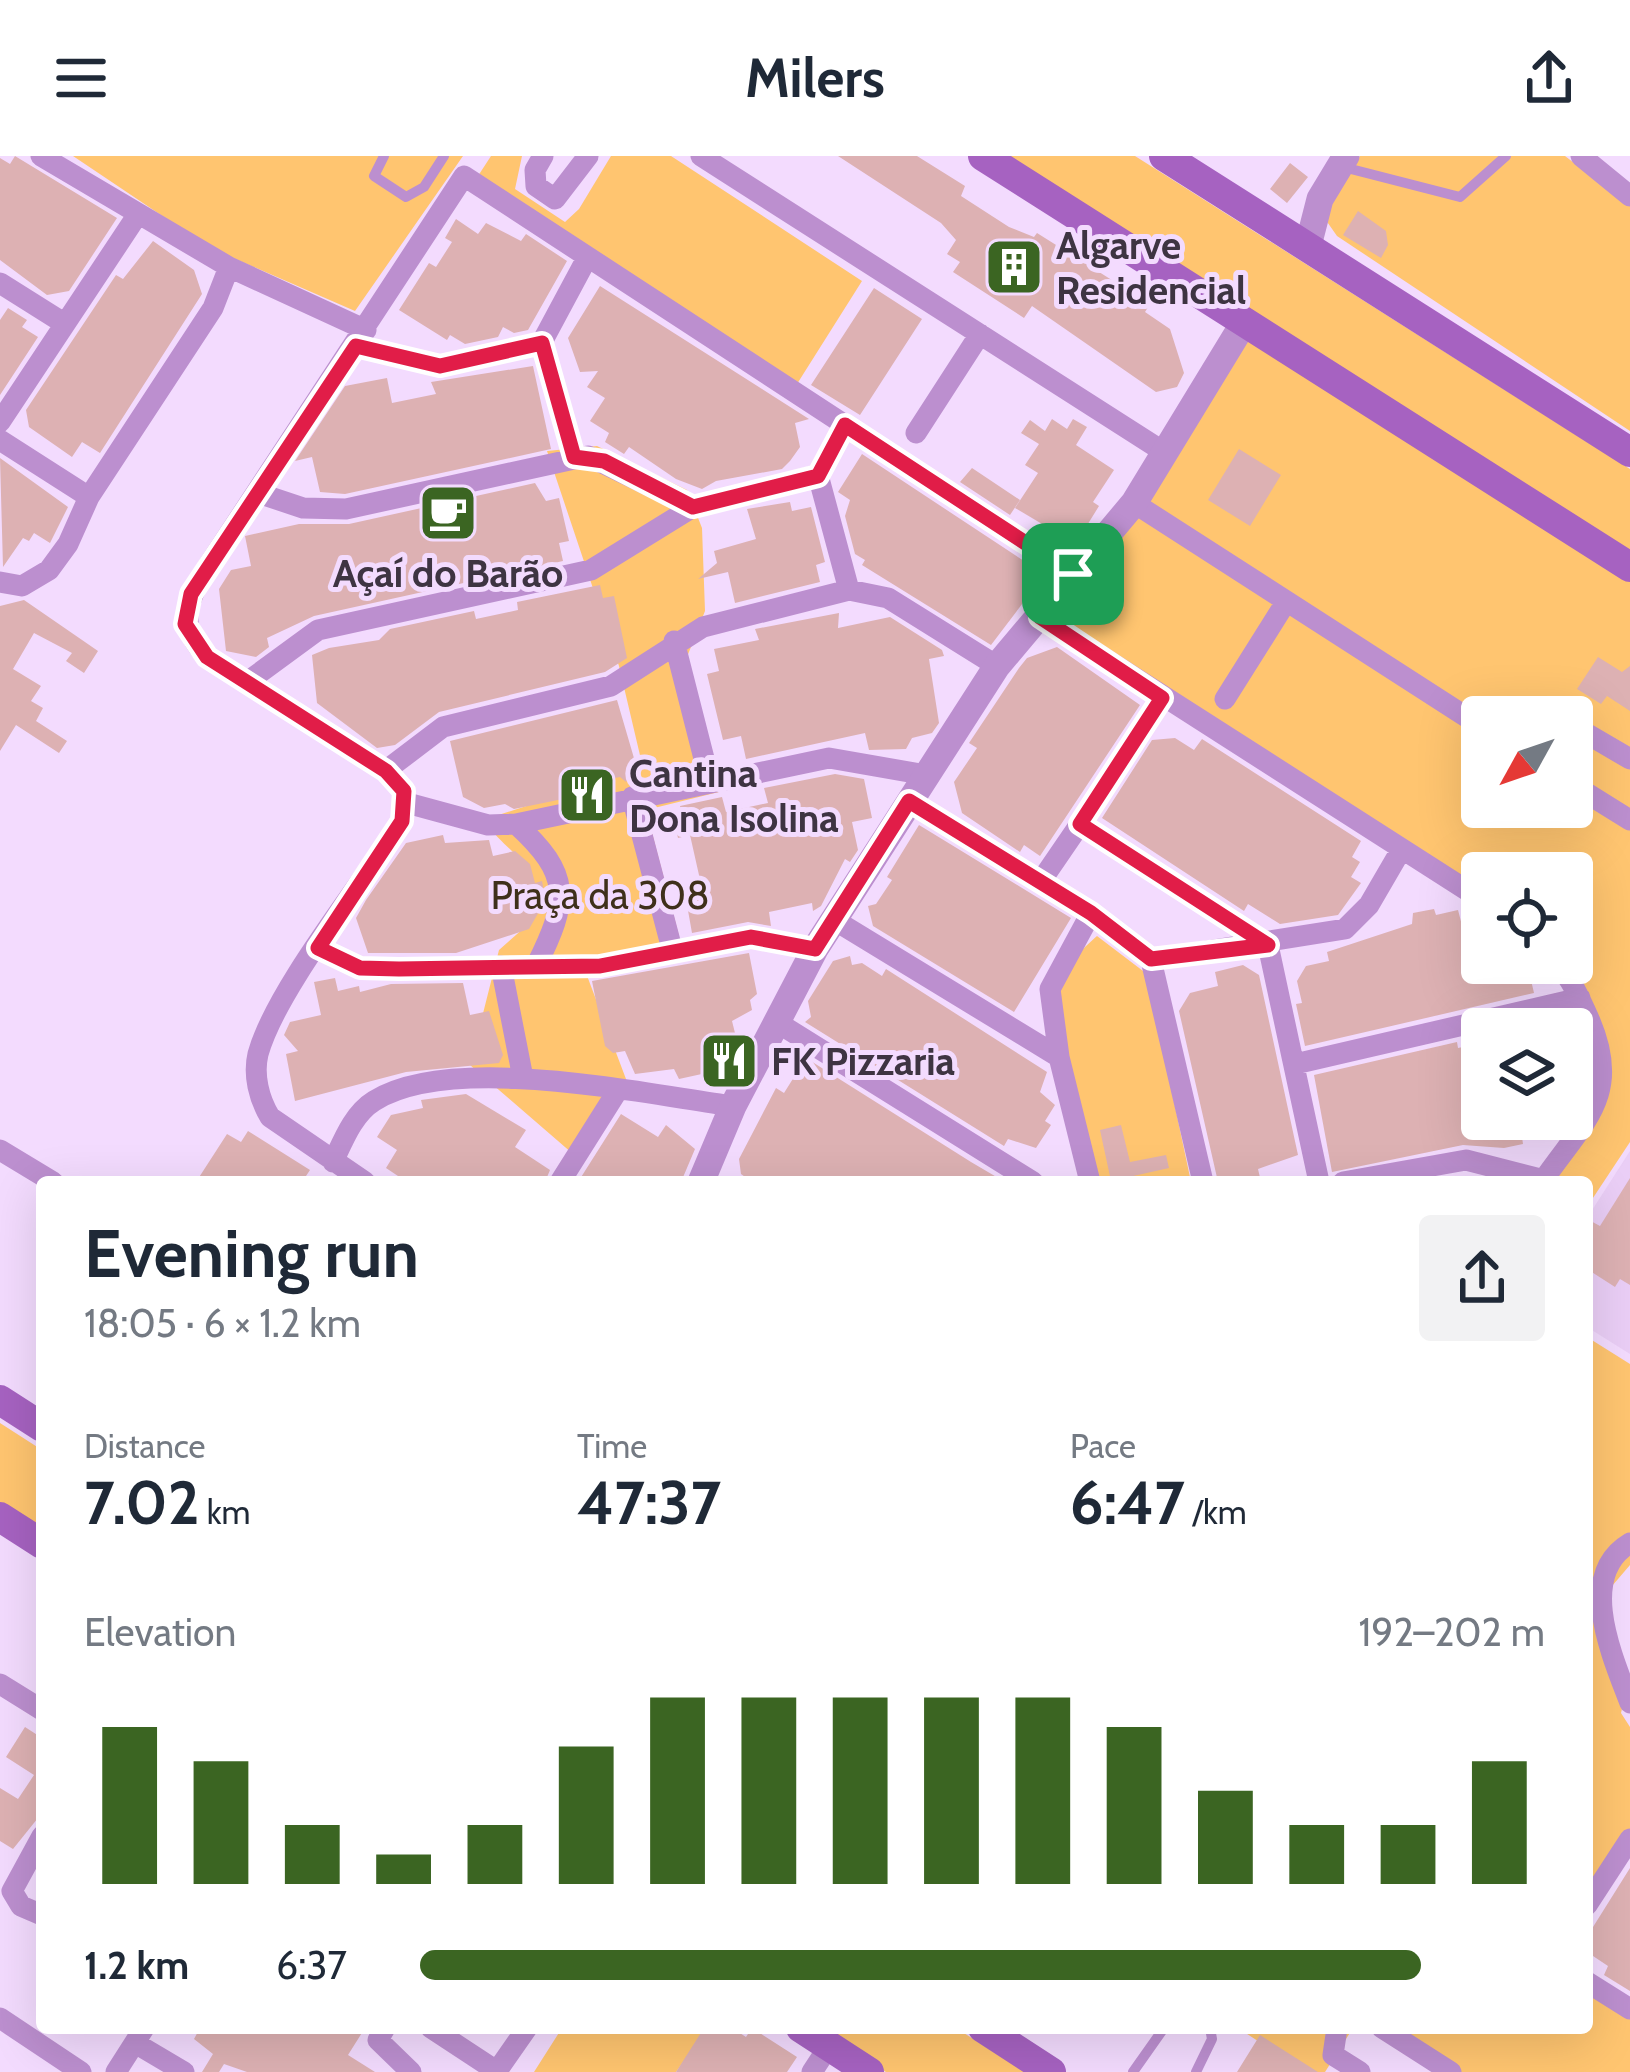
<!DOCTYPE html>
<html lang="en">
<head>
<meta charset="utf-8">
<style>
	:root { --surface:#fff; --page:#f2f2f3; --text:#1f2937; --muted:#747a83; --accent:#3b6522 }
	body { margin:0; font-family:Cabin,sans-serif; background:var(--page); color:var(--text); height:100vh; display:flex; flex-direction:column; font-size:45px; white-space:nowrap }
	* { box-sizing:border-box; margin:0 }
	p { font-size:39px; color:var(--muted) }
	.icon { flex:none; width:66px; height:66px; fill:none; stroke:currentColor; stroke-width:2; stroke-linecap:round; stroke-linejoin:round }
	.map { position:relative; flex:1; overflow:hidden }
	.panel { position:absolute; left:36px; top:1020px; width:1557px; height:858px; display:flex; flex-direction:column; background:var(--surface); border-radius:12px; box-shadow:0 12px 48px #0002 }
	.panel>* { flex:none }
	.needle { width:78px; rotate:230deg }
	.buttons { position:absolute; left:1461px; top:540px; display:grid; gap:24px }
	.buttons a { display:grid; place-items:center; width:132px; height:132px; border-radius:12px; background:var(--surface); box-shadow:0 12px 48px #0002; font-size:60px }
	.pin { position:absolute; display:grid; place-items:center; width:102px; height:102px; color:#fff; margin:-51px; border-radius:24px; box-shadow:0 6px 18px #0006 }
	.round { display:grid; place-items:center; flex:none; width:126px; height:126px; border-radius:12px; background:var(--page) }
	.summary { display:flex; align-items:center; justify-content:space-between; height:204px; padding:0 48px }
	h1 { font-size:66px; font-weight:700; line-height:90px }
	.figures { display:grid; grid-template-columns:repeat(3,1fr); gap:18px; height:204px; padding:12px 48px }
	.figures div { display:grid; align-content:center }
	.figures b { font-size:60px; font-weight:700 }
	.figures small { font-size:33px; font-weight:400 }
	.figures p { font-size:33px }
	.chart { height:336px; padding:24px 48px }
	.chart p { display:flex; justify-content:space-between }
	.chart svg { width:100%; height:216px; margin-top:12px; stroke:var(--accent); stroke-width:6 }
	ul { padding:0 48px; list-style:none; font-size:39px }
	li { display:grid; grid-template-columns:192px 144px 1fr; align-items:center; height:90px }
	li i { height:30px; border-radius:15px; background:var(--accent) }
	header { display:flex; justify-content:space-between; align-items:center; height:156px; padding:0 48px; background:var(--surface); font-size:54px; font-weight:700 }
	.map>svg:first-child { display:block }
	.built { fill:#eacef6 }
	.green { fill:#ffc570; fill-rule:evenodd }
	.building { fill:#ddb1b3 }
	.lines { fill:none; stroke-linecap:round; stroke-linejoin:round }
	.service { stroke:#bc8fcf; stroke-width:10 }
	.minor { stroke:#bc8fcf; stroke-width:21 }
	.tertiary { stroke:#bc8fcf; stroke-width:27 }
	.secondary { stroke:#a662c1; stroke-width:30 }
	.route-casing { stroke:#fff; stroke-width:24 }
	.route { stroke:#e11d48; stroke-width:15 }
	.labels { text-anchor:middle; dominant-baseline:central; stroke-width:10; stroke-linejoin:round; paint-order:stroke }
	.poi-label { font-size:39px; font-weight:bold; fill:#3e3442; stroke:#f3dbfe; text-anchor:start }
	.park-label { font-size:39px; fill:#3f301b; stroke:#f3dbfe }
</style>
</head>
<body>
<header><svg class="icon" aria-label="menu" viewBox="0 0 24 24"><path d="M4 6h16M4 12h16M4 18h16"/></svg>Milers<svg class="icon" aria-label="share" viewBox="0 0 24 24"><path d="M12 15V3M7 8l5-5 5 5M5 13v7h14v-7"/></svg></header>
<div class="map">
<svg width="1630" height="1916" viewBox="0 0 1630 1916">
	<rect width="100%" height="100%" fill="#f3dbfe"/>
	<path class="built" d="M1630,995V1198L1587,1171V1062Z"/>
	<path class="green" d="M73,0H463L355,155L210,92Z
		M491,0H522L515,33L565,66L579,53L611,0H671L862,125L797,228L478,20Z
		M999,0H1135L1630,313V402Z
		M1360,0H1565L1630,50V275L1337,80L1323,60Z
		M1245,165L1630,411V986L1587,1051V1026H1542L1592,953L1593,873L1557,807H1572V717H1482V744L1040,462ZM1482,561H1572V651H1482Z
		M597,290L687,334L702,372L705,455L687,501L723,635L646,654L679,780L586,817L629,931L580,1004L470,909L499,794L534,763C534,697 517,708 483,664L643,612L619,510L547,295Z
		M1097,780L1147,818L1191,1026H1096C1080,972 1046,888 1058,832C1063,812 1082,793 1097,780Z
		M1587,1181L1630,1208V1409L1600,1444L1626,1536L1621,1557L1630,1571V1683L1603,1723L1587,1762Z
		M0,1267L42,1294V1380L0,1353Z
		M1587,1826L1630,1853V1916H1441L1371,1872H1587Z
		M562,1872H707L676,1916H534Z
		M817,1872H956L1025,1916H886Z
		M1238,1872H1353L1325,1916H1305Z"/>
	<path class="building" d="M15,0L117,62L69,135L47,139L0,104V2L10,8Z
		M838,0H917L965,30L961,40L1009,71L1034,81L1037,77L1150,148L1145,156L1170,173L1184,217L1177,231L1156,236L1032,150L1024,162L953,116L960,106L947,98L956,84L941,67Z
		M1290,7L1308,21L1287,47L1270,33Z
		M1358,55L1386,75L1388,89L1381,102L1343,79Z
		M456,63L478,78L486,67L521,85L526,78L567,105L528,174L514,177L503,171L498,181L465,188L450,179L447,184L399,154L429,107L436,111L452,86L445,82Z
		M153,85L194,114L202,138L100,297L82,286L72,301L29,271L26,254L116,119L123,123Z
		M600,130L809,263L795,267L800,291L790,305L782,313L716,325L702,333L676,323L629,291L624,298L605,286L609,277L590,265L605,242L587,231L598,215L580,216L568,182Z
		M874,132L922,163L860,259L811,229Z
		M8,152L27,164L22,171L38,181L0,239V164Z
		M533,210L551,293L345,338L320,336L312,301L295,305L345,230L387,222L392,247L436,238L431,226Z
		M1052,263L1067,273L1073,263L1087,271L1076,289L1114,314L1093,346L1099,350L1086,371L1075,379L1068,375L1064,381L1015,352L1038,317L1025,309L1039,288L1021,277L1030,264L1045,275Z
		M1239,293L1281,319L1250,370L1208,344Z
		M862,298L1036,413L1025,431L1032,435L991,489L862,409L865,404L855,398L845,360L850,344L838,336Z
		M0,302L68,351L50,387L34,377L29,385L23,382L3,411Z
		M972,312L1020,344L1010,359L960,326Z
		M535,327L546,345L559,342L569,385L559,387L563,405L314,460L267,482L269,491L256,501L226,495L219,433L231,414L251,410L245,380L299,368H349Z
		M790,346L792,355L811,351L825,406L816,409L820,426L735,447L728,416L698,423L717,407L714,395L756,383L747,353Z
		M600,429L603,442L614,440L627,502L605,516L439,556L395,589L377,592L317,547L312,499L329,492L379,484L390,473L474,455L476,463L518,454L517,446Z
		M24,444L98,495L84,517L66,505L72,497L34,477L13,513L41,530L31,545L43,552L36,565L67,585L59,597L16,569L0,595V450Z
		M839,457L838,472L890,461L942,494L944,500L929,503L939,567L932,577L912,582L906,593L869,594L865,577L746,603L741,580L723,584L707,518L719,515L714,493L759,484L755,473Z
		M1057,491L1140,549L1040,700L1024,689L1020,696L962,657L954,626L977,592L969,587L1019,512L1027,502Z
		M1598,501L1622,516L1630,510V555L1607,540L1601,548L1577,533Z
		M617,544L636,609L626,626L620,621L589,627L592,637L514,653L505,648L484,652L463,641L450,585Z
		M1175,582L1194,594L1202,583L1361,685L1352,701L1360,706L1351,721L1361,727L1338,759L1280,768L1248,748L1244,755L1102,662L1152,584Z
		M835,618L864,623L872,662L852,666L858,694L850,706L845,703L821,750L813,755L812,747L769,756L771,770L748,766L692,777L684,732L701,728L690,679L678,682L673,661L682,659L680,650L722,641L726,656L768,647L764,632Z
		M919,669L1071,762L1014,856L873,770L868,750L876,748L892,724L887,721Z
		M443,679L445,687L489,684L493,700L515,695L530,708L535,727L542,725L544,735V747L529,773L456,797H368L356,762L366,744L406,687Z
		M1434,753L1436,759L1458,754L1464,777L1477,758L1482,759V807H1527L1534,837L1305,890L1296,848L1302,847L1297,825L1306,810L1329,805L1327,796L1412,768L1413,757Z
		M749,797L757,838L750,844L752,854L732,865L735,877L713,882L720,914L679,923L674,913L635,918L625,895L613,897L605,890L592,825Z
		M850,800L852,809L862,807L882,820L886,813L1047,916L1040,936L1055,949L1045,965L1051,969L1036,992L1008,983L1004,990L805,866L811,861L808,845L833,805Z
		M1243,809L1259,819L1298,999L1258,1013L1261,1026H1218L1179,855L1190,837L1218,830L1215,816Z
		M335,822L338,835L359,830L360,836L391,828L463,827L470,859L489,855L503,899L499,907L406,916L295,945L286,898L298,895L284,879L290,866L321,859L314,826Z
		M1457,886L1458,892L1482,887V963H1569L1563,972L1522,981L1523,988L1504,992L1463,989L1332,1016L1314,919Z
		M806,902L971,1006L1005,1026H752L741,1018L739,1003L776,932L784,937Z
		M466,938L526,974L515,991L550,1014L545,1026H396L398,1020L386,1012L397,994L377,981L391,959L423,952L421,944Z
		M621,958L658,981L666,969L695,993L681,1026H578Z
		M1121,969L1130,1006L1166,999L1169,1012L1111,1025L1100,974Z
		M248,975L310,1014L302,1026H196L227,978L241,986Z
		M1630,1022V1129L1620,1123L1615,1131L1587,1113V1063L1600,1070Z
		M25,1571L42,1582V1657L13,1693L0,1685V1632L18,1643L34,1619L6,1601Z
		M1630,1712V1835L1604,1819L1608,1810L1593,1800L1588,1779Z
		M200,1872H365L348,1899L375,1916H247L224,1908L219,1916H202L213,1898L194,1883Z
		M704,1872H732L746,1881L752,1872L797,1901L787,1916H676Z
		M1260,1879L1318,1916H1237Z"/>
	<g class="lines">
		<path class="service" d="M384,0L374,20L406,41L424,31L444,0
			M1343,11L1460,41L1506,0
			M1133,1916L1164,1872
			M1196,1916L1212,1883L1210,1872"/>
		<path class="minor" d="M543,0L535,14L536,30L555,43L588,0
			M701,0L1164,296
			M1581,0L1630,40
			M229,111L366,174
			M0,127L62,166
			M356,190L440,210L542,186
			M0,266L138,58
			M916,277L980,178
			M0,284L89,341
			M574,301L542,186L587,102
			M818,319L849,434L888,442L997,510
			M258,337L303,352L346,353L588,300L693,351
			M1134,347L1482,571
			M0,426L22,430L49,414L68,388L89,341L213,152L229,111L41,0
			M1040,461L1482,744
			M674,485L710,626
			M247,526L318,474L591,414L693,351L818,319L845,269
			M1225,543L1286,446
			M1572,569L1630,603
			M385,615L443,571L611,530L703,471L849,434
			M1572,628L1630,664
			M632,641L672,793
			M909,645L1091,757L1151,804L1203,1026
			M407,647L488,669L516,668L829,602L926,619
			M516,668C572,719 569,744 536,810
			M1080,668L1162,542
			M1041,725L1080,668L1268,789L1319,1026
			M836,765L1059,901L1090,1026
			M318,792L360,812L399,813L600,810L751,781L815,793
			M1151,804L1345,773L1369,749L1401,694
			M501,810L523,922
			M775,865L1033,1026
			M1059,901L1050,833L1091,757
			M1295,908L1580,842
			M0,994L53,1026
			M333,1006C343,985 353,958 374,945C452,896 643,938 733,950
			M365,1026L270,961C259,943 253,919 258,898C276,833 363,727 402,665L404,635L385,615L207,501C174,467 189,443 210,407L464,20L1073,418
			M560,1026L618,934
			M1343,1026L1466,1004L1544,1024
			M1542,1026C1583,966 1622,940 1590,865C1581,845 1572,824 1557,807
			M1630,1387C1576,1419 1612,1500 1630,1547
			M0,1528L42,1554
			M42,1680L12,1735L21,1750L42,1759
			M1587,1749L1630,1683
			M1587,1826L1630,1853
			M0,1862L81,1916
			M385,1872L378,1884L411,1916
			M431,1872L498,1916
			M1337,1872L1333,1899L1360,1916
			M1382,1872L1451,1916
			M135,1887L184,1916
			M497,1915L527,1872
			M116,1916L144,1872
			M812,1916L829,1890"/>
		<path class="tertiary" d="M1308,90L1320,43L1346,0
			M701,1026L733,950L815,793L997,510L1134,347L1245,165"/>
		<path class="secondary" d="M983,0L1630,411
			M1164,0L1630,296
			M0,1244L42,1271
			M0,1361L42,1388
			M801,1872L869,1916
			M983,1872L1051,1916"/>
	</g>
	<g class="lines">
		<g class="route-casing">
			<path id="route" d="M542,187L574,301L604,305L693,351L818,320L845,269L1073,418L1040,461L1162,542L1080,668L1268,789L1151,803L1091,757L909,645L815,793L751,781L600,810L399,813L360,812L318,792L402,665L404,635L386,615L207,501L185,468L191,438L356,190L440,210Z"/>
		</g>
		<use href="#route" class="route"/>
	</g>
	<defs>
		<g id="building-square" transform="scale(3)"><rect x="-9" y="-9" width="18" height="18" rx="4" fill="#3b6522" stroke="#f3dbfe"/><path d="M-4-6H4V6H1V3H-1V6H-4ZM-2.5-4.3h1.7v1.8h-1.7ZM.8-4.3h1.7v1.8H.8ZM-2.5-1h1.7V.8h-1.7ZM.8-1h1.7V.8H.8Z" fill="#fff"/></g>
		<g id="cafe-square" transform="scale(3)"><rect x="-9" y="-9" width="18" height="18" rx="4" fill="#3b6522" stroke="#f3dbfe"/><path d="M-5.5-4.5H6V0H3Q3 3.5 0 3.5H-2.5Q-5.5 3.5-5.5 0ZM3-3.2v2h1.7v-2ZM-6 4.5H4V6H-6Z" fill="#fff"/></g>
		<g id="restaurant-square" transform="scale(3)"><rect x="-9" y="-9" width="18" height="18" rx="4" fill="#3b6522" stroke="#f3dbfe"/><path d="M-5-6h1v4h1v-4h1v4h1v-4h1v5L-1.5 .5V6h-2V.5L-5-1ZM5-6V6H3V1.5H1.5Q1.5-4 5-6Z" fill="#fff"/></g>
	</defs>
	<g fill-rule="evenodd">
		<use href="#building-square" x="1014" y="111"/>
		<use href="#cafe-square" x="448" y="357"/>
		<use href="#restaurant-square" x="587" y="639"/>
		<use href="#restaurant-square" x="729" y="905"/>
	</g>
	<g class="labels">
		<g class="poi-label">
			<text x="1056" y="89">Algarve<tspan x="1056" dy="45">Residencial</tspan></text>
			<text x="448" y="417" text-anchor="middle">Açaí do Barão</text>
			<text x="629" y="617">Cantina<tspan x="629" dy="45">Dona Isolina</tspan></text>
			<text x="771" y="905">FK Pizzaria</text>
		</g>
		<g class="park-label">
			<text x="600" y="739">Praça da 308</text>
		</g>
	</g>
</svg>
<div class="buttons">
<a><svg class="needle" viewBox="-14 -14 28 28"><path d="M0-13l5 13h-10z" fill="#e53935"/><path d="M0 13l5-13h-10z" fill="#747a83"/></svg></a>
<a><svg class="icon" aria-label="locate" viewBox="0 0 24 24"><circle cx="12" cy="12" r="6"/><path d="M12 2v4M12 18v4M2 12h4M18 12h4"/></svg></a>
<a><svg class="icon" aria-label="layers" viewBox="0 0 24 24"><path d="M12 4l9 5-9 5-9-5zM3 14l9 5 9-5"/></svg></a>
</div>
<div class="pin" style="left:1073px;top:418px;background:#1e9e55"><svg class="icon" aria-label="arrive" viewBox="0 0 24 24"><path d="M6 21V4h12l-3 4 3 4H6"/></svg></div>
<section class="panel">
<div class="summary"><div><h1>Evening run</h1><p>18:05 · 6 × 1.2 km</p></div><a class="round"><svg class="icon" aria-label="share" viewBox="0 0 24 24"><path d="M12 15V3M7 8l5-5 5 5M5 13v7h14v-7"/></svg></a></div>
<div class="figures">
<div><p>Distance</p><b>7.02<small> km</small></b></div>
<div><p>Time</p><b>47:37</b></div>
<div><p>Pace</p><b>6:47<small> /km</small></b></div>
</div>
<div class="chart"><p><span>Elevation</span>192–202 m</p>
<svg viewBox="0 0 160 44" preserveAspectRatio="none"><path d="M5 44V12M15 44V19M25 44V32M35 44V38M45 44V32M55 44V16M65 44V6M75 44V6M85 44V6M95 44V6M105 44V6M115 44V12M125 44V25M135 44V32M145 44V32M155 44V19"/></svg>
</div>
<ul>
<li><b>1.2 km</b>6:37<i style="width:89%"></i></li>
</ul>
</section>
</div>
</body>
</html>
